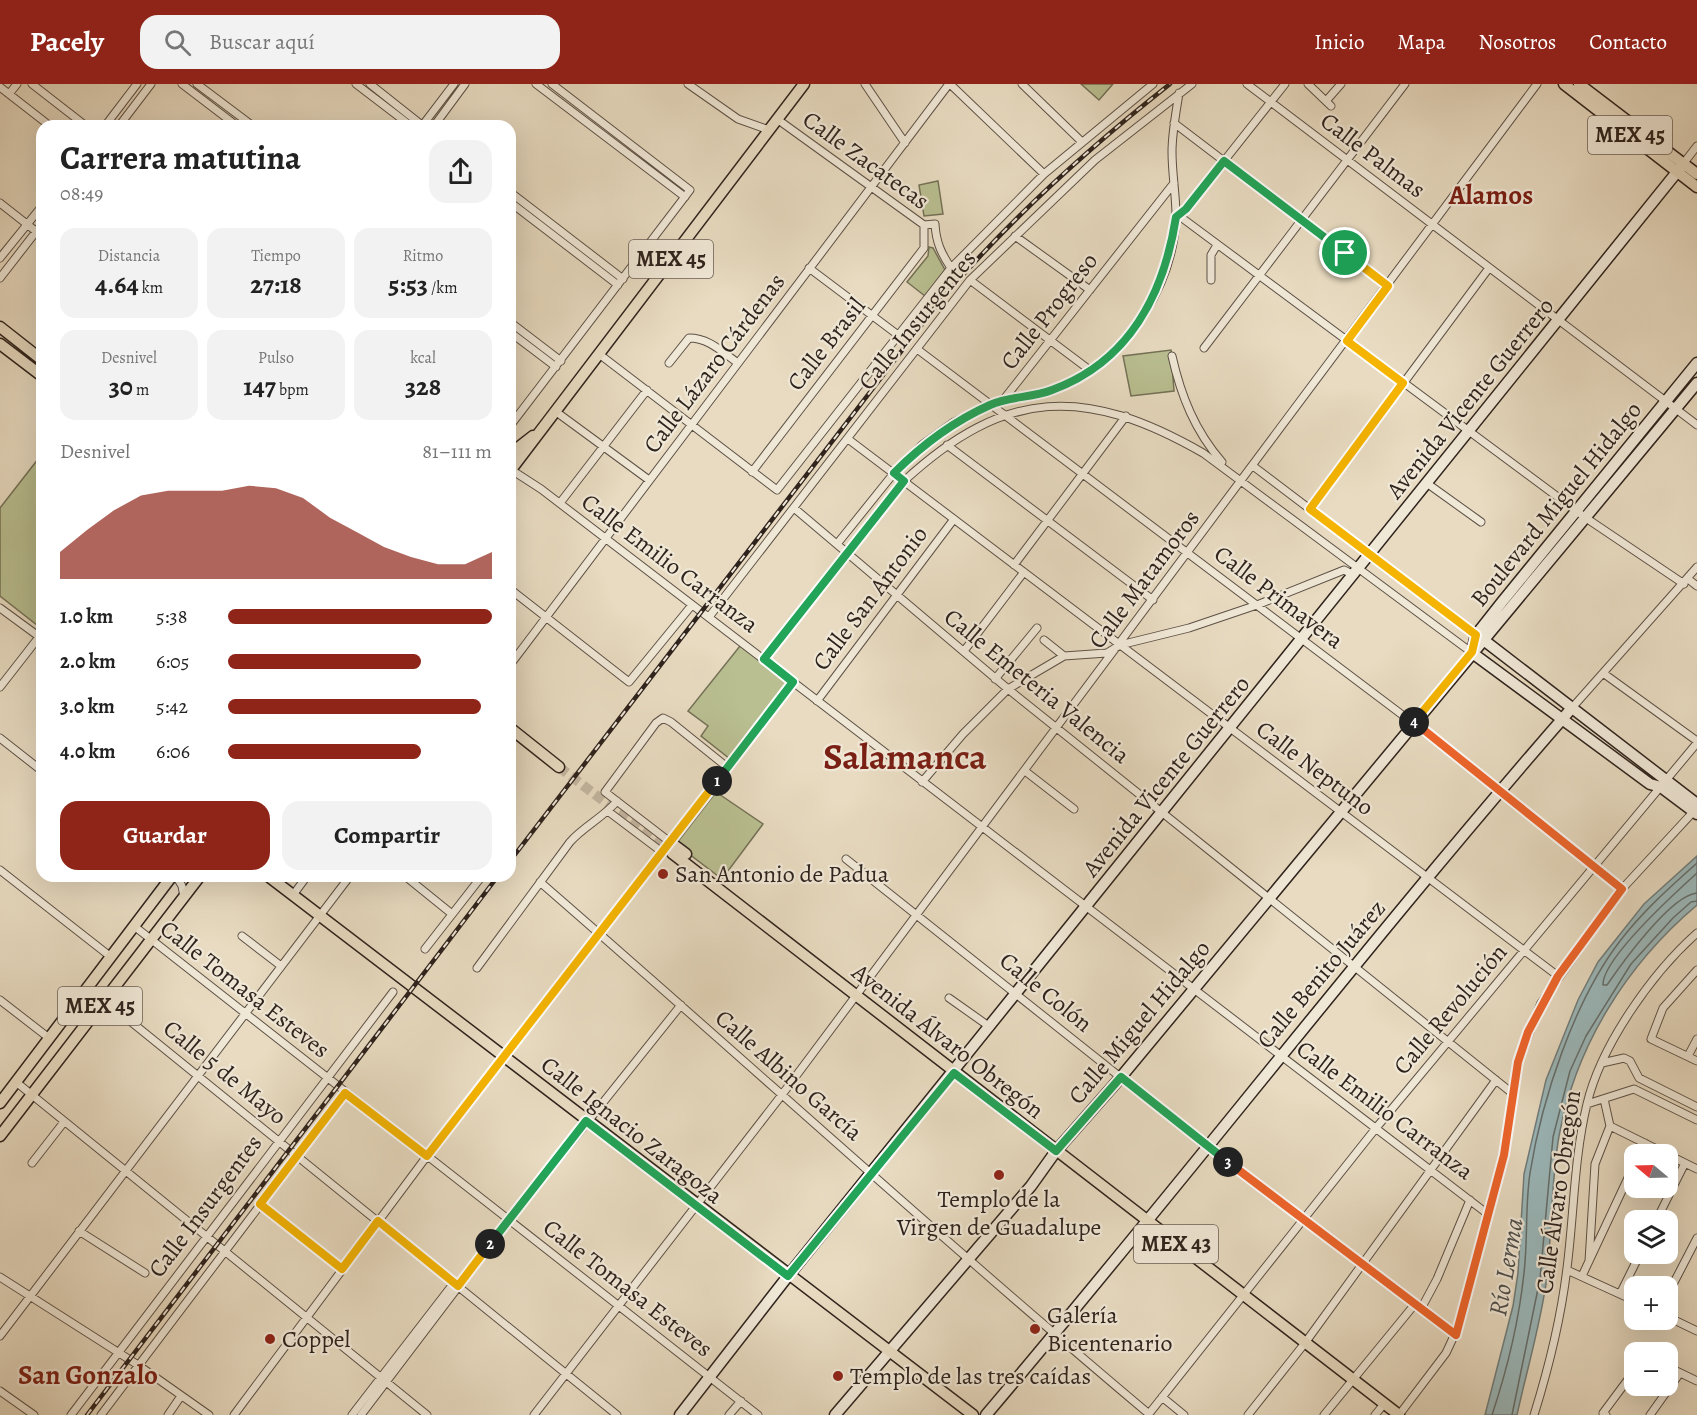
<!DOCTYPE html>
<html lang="es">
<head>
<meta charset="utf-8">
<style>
	:root { --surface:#fff; --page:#f2f2f2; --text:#222; --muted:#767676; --accent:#8f2418 }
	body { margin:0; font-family:Alegreya,serif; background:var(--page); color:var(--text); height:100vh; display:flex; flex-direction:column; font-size:22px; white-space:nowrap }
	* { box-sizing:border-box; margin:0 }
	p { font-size:20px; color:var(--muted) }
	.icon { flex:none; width:33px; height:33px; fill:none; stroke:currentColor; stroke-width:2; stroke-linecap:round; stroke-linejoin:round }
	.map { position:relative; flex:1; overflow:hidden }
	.side { position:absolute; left:36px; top:36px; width:480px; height:762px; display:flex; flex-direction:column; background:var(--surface); border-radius:18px; box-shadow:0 6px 24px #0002 }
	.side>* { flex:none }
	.needle { width:39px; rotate:289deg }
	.fabs { position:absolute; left:1624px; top:1060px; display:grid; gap:12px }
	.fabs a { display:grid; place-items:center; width:54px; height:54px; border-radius:12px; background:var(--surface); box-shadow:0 6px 24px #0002; font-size:30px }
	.pin { position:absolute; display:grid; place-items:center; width:51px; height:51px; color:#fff; margin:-26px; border:3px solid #fff; border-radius:50%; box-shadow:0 2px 6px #0007 }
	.km { position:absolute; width:30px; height:30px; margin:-15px; border-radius:50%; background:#222; color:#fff; font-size:16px; line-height:30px; text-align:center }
	.round { display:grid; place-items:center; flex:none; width:63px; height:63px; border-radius:18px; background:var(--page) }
	.head { display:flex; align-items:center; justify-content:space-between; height:102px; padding:0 24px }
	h1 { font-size:33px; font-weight:700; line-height:45px }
	.metrics { display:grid; grid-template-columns:repeat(3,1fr); gap:9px; height:102px; padding:6px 24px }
	.metrics div { display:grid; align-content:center; border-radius:15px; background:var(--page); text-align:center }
	.metrics b { font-size:26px; font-weight:700 }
	.metrics small { font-size:16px; font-weight:400 }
	.metrics p { font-size:16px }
	.chart { height:168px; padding:12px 24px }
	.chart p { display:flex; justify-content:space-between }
	.chart svg { width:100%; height:108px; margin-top:6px; fill:var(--accent); opacity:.7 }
	.cta { display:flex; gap:12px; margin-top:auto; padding:12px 24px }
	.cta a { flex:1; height:69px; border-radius:18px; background:var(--accent); color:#fff; font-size:24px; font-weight:700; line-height:69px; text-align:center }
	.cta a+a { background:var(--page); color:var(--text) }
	ul { padding:0 24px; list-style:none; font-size:20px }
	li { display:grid; grid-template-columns:96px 72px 1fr; align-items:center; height:45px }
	li i { height:15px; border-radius:8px; background:var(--accent) }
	header { display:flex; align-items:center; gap:36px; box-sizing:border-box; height:84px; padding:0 30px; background:var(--accent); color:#fff }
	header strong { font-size:28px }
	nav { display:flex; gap:33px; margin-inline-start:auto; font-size:21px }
	.search { width:420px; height:54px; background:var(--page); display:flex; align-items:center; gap:15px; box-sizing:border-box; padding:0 21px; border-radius:18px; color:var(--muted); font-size:22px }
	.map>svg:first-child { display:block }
	.green { fill:#b9bf91; stroke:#747157; stroke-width:1.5 }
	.water { fill:#9bb9bc; stroke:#707d7c; stroke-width:1.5 }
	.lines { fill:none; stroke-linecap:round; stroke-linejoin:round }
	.shore { stroke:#656e6c; stroke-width:1.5 }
	.primary-tunnel { stroke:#c3b6a0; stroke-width:10; stroke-dasharray:10 5; stroke-linecap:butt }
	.street-casing { stroke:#5d5146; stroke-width:9 }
	.secondary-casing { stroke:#2f231d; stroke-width:13 }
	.primary-casing { stroke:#2f231d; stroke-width:13 }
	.street { stroke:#f0e8d7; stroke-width:7 }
	.secondary { stroke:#f0e8d7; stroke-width:10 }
	.primary { stroke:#e8dbc1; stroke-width:10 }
	.rail-casing { stroke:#2f231d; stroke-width:4.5 }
	.rail { stroke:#f0e8d7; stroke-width:2; stroke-dasharray:7; stroke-linecap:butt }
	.split-1-casing { stroke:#fff; stroke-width:12 }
	.split-2-casing { stroke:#fff; stroke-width:12 }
	.split-3-casing { stroke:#fff; stroke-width:12 }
	.split-4-casing { stroke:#fff; stroke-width:12 }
	.split-5-casing { stroke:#fff; stroke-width:12 }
	.split-1 { stroke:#22a559; stroke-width:8 }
	.split-2 { stroke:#f5b400; stroke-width:8 }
	.split-3 { stroke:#22a559; stroke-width:8 }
	.split-4 { stroke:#f0652b; stroke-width:8 }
	.split-5 { stroke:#f5b400; stroke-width:8 }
	.poi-dot { fill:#8f2418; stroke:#f0e8d7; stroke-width:2 }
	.labels { text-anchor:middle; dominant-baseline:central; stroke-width:4.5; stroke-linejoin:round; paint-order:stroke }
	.shield { fill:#f0e8d7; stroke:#695e55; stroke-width:1.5 }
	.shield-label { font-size:22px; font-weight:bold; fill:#2f231d }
	.street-label { font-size:24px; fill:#2f231d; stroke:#f0e8d7 }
	.poi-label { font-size:24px; fill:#2f231d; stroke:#f0e8d7; text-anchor:start }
	.water-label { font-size:26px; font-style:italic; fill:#4f504d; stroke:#f0e8d7 }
	.quarter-label { font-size:27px; font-weight:bold; fill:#7a1f14; stroke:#f0e8d7 }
	.town-label { font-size:36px; font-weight:bold; fill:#7a1f14; stroke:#f0e8d7 }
</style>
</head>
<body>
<header>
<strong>Pacely</strong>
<div class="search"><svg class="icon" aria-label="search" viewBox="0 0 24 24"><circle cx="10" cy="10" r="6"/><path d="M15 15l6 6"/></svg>Buscar aquí</div>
<nav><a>Inicio</a><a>Mapa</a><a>Nosotros</a><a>Contacto</a></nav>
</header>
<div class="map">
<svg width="1697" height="1331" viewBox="0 0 1697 1331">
	<rect width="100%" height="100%" fill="#e8dbc1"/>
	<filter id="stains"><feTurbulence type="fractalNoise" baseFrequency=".00333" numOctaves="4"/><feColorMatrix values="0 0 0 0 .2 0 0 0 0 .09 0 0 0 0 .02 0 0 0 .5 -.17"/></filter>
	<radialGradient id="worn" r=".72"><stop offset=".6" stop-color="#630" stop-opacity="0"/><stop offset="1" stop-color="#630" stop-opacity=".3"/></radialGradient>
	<path class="green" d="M1081,0H1113L1099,16Z
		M938,97L943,130L924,132L919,101Z
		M929,163L933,164L945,186L925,212L907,198L928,172Z
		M1171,266L1174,307L1131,312L1123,272Z
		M42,370V545L0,512V424Z
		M740,562L789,597L730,675L701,652L708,642L688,627Z
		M716,708L763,740L722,795L676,760Z"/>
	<path class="water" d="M1697,772V821C1627,880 1576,961 1559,1052C1551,1098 1552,1146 1547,1193C1541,1239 1527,1285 1517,1331H1485L1513,1222L1518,1189L1524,1090L1546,996L1578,916L1598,878L1644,820Z"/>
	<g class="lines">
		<path class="shore" d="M1697,789C1676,808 1602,875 1603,901H1607C1622,879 1671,811 1697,809
			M1492,1331C1507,1286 1519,1236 1524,1189C1528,1156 1525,1122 1530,1089C1542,1014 1574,917 1620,857C1642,828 1670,803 1697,779
			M1512,1331L1540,1195L1553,1053L1570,987L1586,952L1631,880L1673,834L1691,818L1697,817"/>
		<path class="primary-tunnel" d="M559,683L672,769"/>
		<g class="street-casing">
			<path id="street" d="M32,0L86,42
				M182,0L237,42
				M197,0L253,42
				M356,0L411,42
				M370,0L423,42
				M536,0L685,113
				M688,0L738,35L769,46
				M865,0L905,59
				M950,0L1044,90
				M1022,0L1082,58
				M1247,0L1697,341
				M1308,0L1331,22
				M0,3L50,42
				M9,10L17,0
				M1326,17L1341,0
				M1174,39L1388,202
				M105,42L137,0
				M119,42L151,0
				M422,42L454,0
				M434,42L465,0
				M1683,80L1697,62
				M510,108L623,195
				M510,118L618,201
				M0,119L42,152
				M1178,131L1586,434L1684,500
				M1176,133L1186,125L1285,0
				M924,141L935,140C936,158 941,169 951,184
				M1015,152L1090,206
				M0,174L42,122
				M809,184L898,251
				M0,194L42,140
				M970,196L1091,287
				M1211,196V171L1217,161
				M510,238L561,277
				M510,248L556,283
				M1204,264L1405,0
				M917,265L1413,639L1622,805
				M599,270L777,406L951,184L1044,90L1153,0
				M1172,272C1181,312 1195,347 1222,378
				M669,279L689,254C709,254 722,268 738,279
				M1004,315C1027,313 1049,309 1070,299C1130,270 1174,198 1176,132C1176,111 1172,90 1172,68C1172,48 1176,29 1179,9
				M555,327L649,396
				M510,342L690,106L552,0
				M848,355L1558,892
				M947,361L1153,516
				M1253,382L1476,551
				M510,385L541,405L1489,1131
				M752,388L924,164V141L777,35
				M1428,400L1481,438
				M560,419L647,306
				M794,424L1008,605L1512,1009
				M1310,425L1489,184
				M837,460L894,389L922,361L954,338L1004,315L1174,99
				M1014,481L1126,332
				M1688,495L1697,502
				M510,505L629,598L692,521
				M0,524L41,554
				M709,533L970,196L1095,76L1192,0
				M1044,556L1064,572L1107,569L1120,561L1189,544L1257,521L1344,486L1354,491
				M964,567L1024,488
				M764,575L904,397C1006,303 1086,302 1203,369L1471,568
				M510,581L949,0
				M1603,589L1697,657
				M995,595L1037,544
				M0,603L39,553
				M817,617L954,435
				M1571,625L1697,483
				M0,654L42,687
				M1025,687L1074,725
				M922,698L963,650L1008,605L1064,572
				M609,728L662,768
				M670,758L605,708L656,639L663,634L671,638L727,683
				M846,775L1207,1062L1456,1251
				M0,786L111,873
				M176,792L182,802L184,813
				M405,792L452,830
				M540,798C744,975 943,1157 1149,1330
				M293,811L307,792
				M134,842L758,1331
				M242,852L281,882
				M425,865L482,792
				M477,884L570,758C584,742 604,733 617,717
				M1697,886L1663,924L1651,955L1697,977
				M88,903L617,1331
				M949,914L990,943
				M0,916L49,954
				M1688,972L1697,955
				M1602,979L1624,974L1630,977L1639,994L1697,1023
				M16,998L427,1331
				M1587,1020L1634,1005L1697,1036
				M1610,1042L1697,1085
				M1639,1071L1645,1059
				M32,1079L64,1038
				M260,1120L342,1185
				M1656,1137L1685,1079
				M79,1147L145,1189
				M1589,1177L1595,1080L1610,1042L1604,1015
				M1567,1186L1635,1217
				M1582,1192L1635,1079
				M0,1193L138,1281L209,1331
				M1620,1210L1640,1170
				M1668,1210L1697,1154
				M1421,1225L1437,1195L1470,1116
				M1668,1233L1697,1247
				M0,1252L350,792
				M1668,1283L1697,1297
				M0,1307L34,1331
				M1162,1313L1184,1331
				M71,1331L393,908
				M101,1331L345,1009
				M168,1331L181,1312
				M234,1331L427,1072L793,598
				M352,1331L450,1204L458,1202
				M361,1331L509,1136L681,921
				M534,1331L781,1012L1537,0
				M729,1331L741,1317
				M1148,1331L1376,1044L1697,659
				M1248,1331L1305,1259L1496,996
				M1324,1331L1415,1220
				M1375,1331L1384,1320
				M1399,1331L1446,1269L1460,1239L1504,1071L1518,978L1541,919L1622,805L1695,726
				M1534,1331C1549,1283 1561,1234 1567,1184C1574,1130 1574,1073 1587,1020C1601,961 1652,889 1697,849
				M1606,1331L1603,1329L1635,1286
				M1650,1331L1680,1289"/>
		</g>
		<g class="secondary-casing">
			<path id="secondary" d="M1481,554L1697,720
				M1471,568L1650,700L1661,703L1697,730
				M1472,568L1476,551L1502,518L1697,279
				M680,1331L788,1192L1681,83
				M835,1331L1031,1102L1056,1067L1121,993L1697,299
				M986,1331C1184,1098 1370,855 1571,625"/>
		</g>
		<g class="primary-casing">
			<path id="primary" d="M1564,0L1697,103
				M1579,0L1697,90
				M0,243L42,276
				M0,260L42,292
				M510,370L533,352
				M510,387L804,0
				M510,644L559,683
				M670,758L686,770
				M672,769L1399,1331
				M268,792L973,1331
				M0,1019L172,792
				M0,1052L200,792"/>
		</g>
		<use href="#street" class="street"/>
		<use href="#secondary" class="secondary"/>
		<use href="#primary" class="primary"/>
		<g class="rail-casing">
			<path id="rail" d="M510,777L940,217C1009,136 1086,66 1170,0
				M87,1331L498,792"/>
		</g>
		<use href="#rail" class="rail"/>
	</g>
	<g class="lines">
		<g class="split-1-casing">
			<path id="split-1" d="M717,697L793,598L764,575L904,397L894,389C923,360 952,338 990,321C1010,312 1032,314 1052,306C1129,278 1164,210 1176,133L1186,125L1224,77L1345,169"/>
		</g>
		<g class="split-2-casing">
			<path id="split-2" d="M490,1160L458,1202L378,1137L342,1185L260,1120L345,1009L427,1072L717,697"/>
		</g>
		<g class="split-3-casing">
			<path id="split-3" d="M490,1160L586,1037L788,1192L954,989L1056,1067L1121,993L1228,1078"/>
		</g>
		<g class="split-4-casing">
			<path id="split-4" d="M1228,1078L1456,1251L1504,1071L1518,978L1528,948L1558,892L1622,805L1414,638"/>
		</g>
		<g class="split-5-casing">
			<path id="split-5" d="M1345,169L1388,202L1347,257L1403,299L1310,425L1476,551L1472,568L1414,638"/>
		</g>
		<use href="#split-1" class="split-1"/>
		<use href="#split-2" class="split-2"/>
		<use href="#split-3" class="split-3"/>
		<use href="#split-4" class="split-4"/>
		<use href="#split-5" class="split-5"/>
	</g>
	<g class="poi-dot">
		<circle cx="663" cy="790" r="6"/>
		<circle cx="999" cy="1091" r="6"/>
		<circle cx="1035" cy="1245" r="6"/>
		<circle cx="270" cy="1255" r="6"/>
		<circle cx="838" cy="1292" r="6"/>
	</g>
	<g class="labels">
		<g class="shield">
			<rect x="1588" y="32" width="84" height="38" rx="4.5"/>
			<rect x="629" y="156" width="84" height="38" rx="4.5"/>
			<rect x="58" y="903" width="84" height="38" rx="4.5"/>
			<rect x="1134" y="1141" width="84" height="38" rx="4.5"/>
		</g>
		<g class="shield-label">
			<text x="1630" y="51">MEX 45</text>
			<text x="671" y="175">MEX 45</text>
			<text x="100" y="922">MEX 45</text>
			<text x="1176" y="1160">MEX 43</text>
		</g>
		<g class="street-label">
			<text transform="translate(1373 71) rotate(37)">Calle Palmas</text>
			<text transform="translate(866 76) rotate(36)">Calle Zacatecas</text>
			<text transform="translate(1049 227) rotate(-52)">Calle Progreso</text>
			<text transform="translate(917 236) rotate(-51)">Calle Insurgentes</text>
			<text transform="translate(826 260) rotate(-52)">Calle Brasil</text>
			<text transform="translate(714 279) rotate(-53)">Calle Lázaro Cárdenas</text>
			<text transform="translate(1470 314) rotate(-51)">Avenida Vicente Guerrero</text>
			<text transform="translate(1556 420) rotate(-51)">Boulevard Miguel Hidalgo</text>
			<text transform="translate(670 479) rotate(37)">Calle Emilio Carranza</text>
			<text transform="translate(1144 495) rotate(-53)">Calle Matamoros</text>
			<text transform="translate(1279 513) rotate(37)">Calle Primavera</text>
			<text transform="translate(870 514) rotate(-53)">Calle San Antonio</text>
			<text transform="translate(1037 602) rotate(39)">Calle Emeteria Valencia</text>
			<text transform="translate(1315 684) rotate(37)">Calle Neptuno</text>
			<text transform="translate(1166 692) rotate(-51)">Avenida Vicente Guerrero</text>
			<text transform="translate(1321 890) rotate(-50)">Calle Benito Juárez</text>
			<text transform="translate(245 905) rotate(38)">Calle Tomasa Esteves</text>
			<text transform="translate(1046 908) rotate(39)">Calle Colón</text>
			<text transform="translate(1450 925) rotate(-50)">Calle Revolución</text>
			<text transform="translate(1139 938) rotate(-50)">Calle Miguel Hidalgo</text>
			<text transform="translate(948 957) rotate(38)">Avenida Álvaro Obregón</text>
			<text transform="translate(225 988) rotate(39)">Calle 5 de Mayo</text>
			<text transform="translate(789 991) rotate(41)">Calle Albino García</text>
			<text transform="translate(1385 1026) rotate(37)">Calle Emilio Carranza</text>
			<text transform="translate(632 1046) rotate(38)">Calle Ignacio Zaragoza</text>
			<text transform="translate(1558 1108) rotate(-82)">Calle Álvaro Obregón</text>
			<text transform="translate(205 1122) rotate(-53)">Calle Insurgentes</text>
			<text transform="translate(628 1204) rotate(38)">Calle Tomasa Esteves</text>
		</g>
		<g class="poi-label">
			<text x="675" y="790">San Antonio de Padua</text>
			<text x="999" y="1115" text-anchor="middle">Templo de la<tspan x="999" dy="28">Virgen de Guadalupe</tspan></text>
			<text x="1047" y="1231">Galería<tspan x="1047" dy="28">Bicentenario</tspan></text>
			<text x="282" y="1255">Coppel</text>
			<text x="850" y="1292">Templo de las tres caídas</text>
		</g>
		<g class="water-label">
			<text transform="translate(1506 1183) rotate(-80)">Río Lerma</text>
		</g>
		<g class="quarter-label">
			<text x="1491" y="111">Alamos</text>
			<text x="88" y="1291">San Gonzalo</text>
		</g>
		<g class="town-label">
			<text x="905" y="672">Salamanca</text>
		</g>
	</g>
	<rect width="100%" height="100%" filter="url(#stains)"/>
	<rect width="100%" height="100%" fill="url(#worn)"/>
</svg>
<div class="fabs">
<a><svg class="needle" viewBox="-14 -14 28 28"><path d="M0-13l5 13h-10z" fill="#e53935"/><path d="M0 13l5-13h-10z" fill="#767676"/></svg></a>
<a><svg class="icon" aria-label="layers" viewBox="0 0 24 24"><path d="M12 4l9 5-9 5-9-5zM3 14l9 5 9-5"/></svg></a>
<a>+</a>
<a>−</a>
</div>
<div class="pin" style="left:1345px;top:169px;background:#1e9e55"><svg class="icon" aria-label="arrive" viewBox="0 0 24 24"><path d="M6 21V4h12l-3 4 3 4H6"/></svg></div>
<b class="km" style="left:717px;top:697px">1</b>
<b class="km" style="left:490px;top:1160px">2</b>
<b class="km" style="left:1228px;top:1078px">3</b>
<b class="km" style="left:1414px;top:638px">4</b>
<section class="side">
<div class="head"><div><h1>Carrera matutina</h1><p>08:49</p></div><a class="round"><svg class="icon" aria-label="share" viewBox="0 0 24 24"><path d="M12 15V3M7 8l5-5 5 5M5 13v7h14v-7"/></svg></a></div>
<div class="metrics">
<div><p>Distancia</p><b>4.64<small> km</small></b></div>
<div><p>Tiempo</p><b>27:18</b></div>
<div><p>Ritmo</p><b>5:53<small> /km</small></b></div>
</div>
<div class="metrics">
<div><p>Desnivel</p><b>30<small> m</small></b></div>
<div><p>Pulso</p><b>147<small> bpm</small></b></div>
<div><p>kcal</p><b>328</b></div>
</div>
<div class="chart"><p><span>Desnivel</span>81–111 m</p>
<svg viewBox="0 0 160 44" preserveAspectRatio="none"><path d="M0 44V33L10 24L20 16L30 10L40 8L50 8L60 8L70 6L80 7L90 11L100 19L110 25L120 31L130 35L140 38L150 38L160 33V44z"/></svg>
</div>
<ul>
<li><b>1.0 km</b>5:38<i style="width:100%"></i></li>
<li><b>2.0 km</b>6:05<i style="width:73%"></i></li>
<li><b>3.0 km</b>5:42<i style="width:96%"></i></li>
<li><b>4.0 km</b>6:06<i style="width:73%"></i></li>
</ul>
<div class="cta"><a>Guardar</a><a>Compartir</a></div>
</section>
</div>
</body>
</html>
